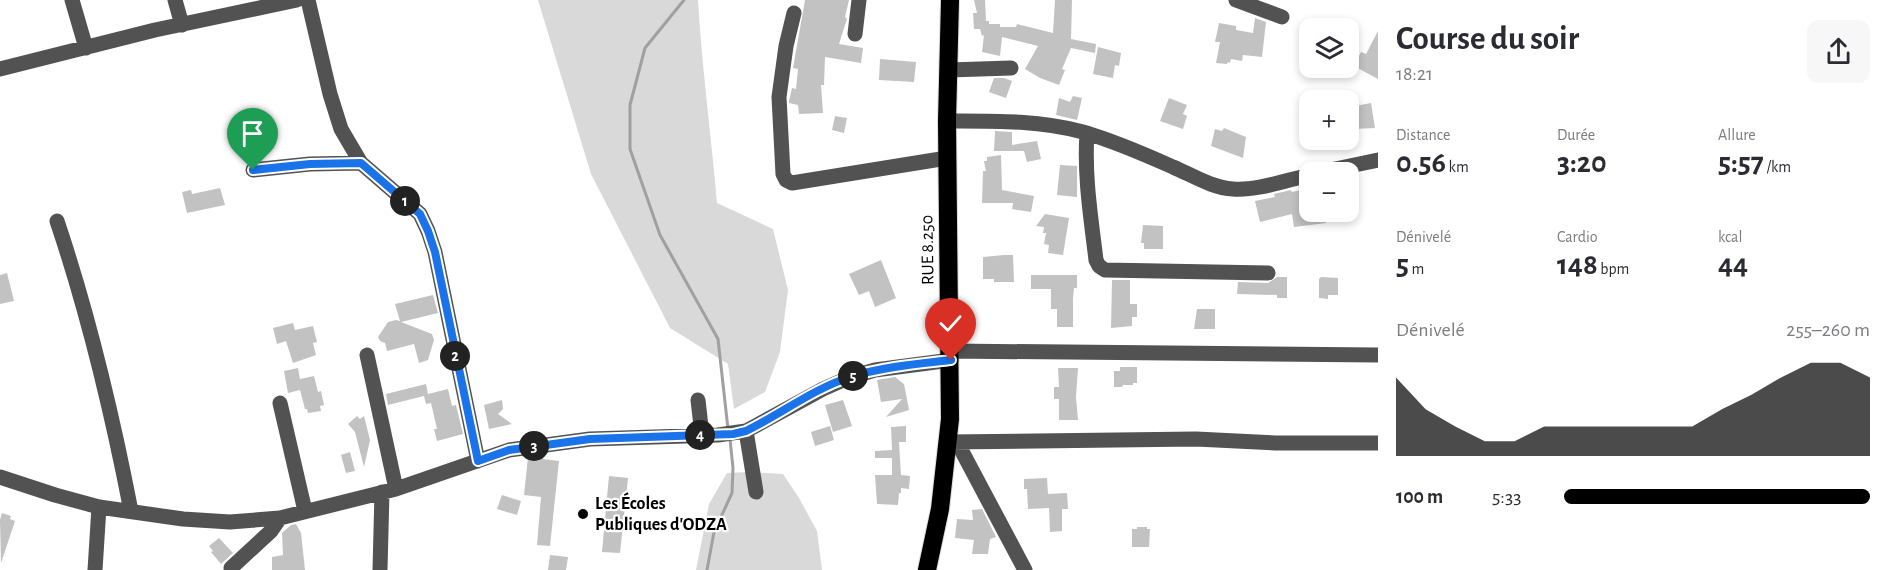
<!DOCTYPE html>
<html lang="fr">
<head>
<meta charset="utf-8">
<style>
	:root { --surface:#fff; --page:#f7f7f7; --text:#2b2b33; --muted:#7c7c81; --accent:#000 }
	body { margin:0; font-family:"Alegreya Sans",sans-serif; background:var(--page); color:var(--text); height:100vh; display:flex; flex-direction:column; font-size:22px; white-space:nowrap }
	* { box-sizing:border-box; margin:0 }
	p { font-size:20px; color:var(--muted) }
	.icon { flex:none; width:33px; height:33px; fill:none; stroke:currentColor; stroke-width:2; stroke-linecap:round; stroke-linejoin:round }
	.map { position:relative; flex:1; overflow:hidden }
	.sheet { display:flex; flex-direction:column; background:var(--surface); width:510px }
	.sheet>* { flex:none }
	.tools { position:absolute; left:1299px; top:18px; display:grid; gap:12px }
	.tools a { display:grid; place-items:center; width:60px; height:60px; border-radius:12px; background:var(--surface); box-shadow:0 3px 9px #0003; font-size:30px }
	.pin { position:absolute; display:grid; place-items:center; width:51px; height:51px; color:#fff; margin:-62px -26px; border-radius:50% 50% 50% 0; rotate:-45deg; box-shadow:0 0 6px #0007 }
	.pin .icon { rotate:45deg }
	.km { position:absolute; width:30px; height:30px; margin:-15px; border-radius:50%; background:#222; color:#fff; font-size:16px; line-height:30px; text-align:center }
	.round { display:grid; place-items:center; flex:none; width:63px; height:63px; border-radius:12px; background:var(--page) }
	.headline { display:flex; align-items:center; justify-content:space-between; height:102px; padding:0 18px }
	h1 { font-size:33px; font-weight:600; line-height:45px }
	.metrics { display:grid; grid-template-columns:repeat(3,1fr); gap:9px; height:102px; padding:6px 18px }
	.metrics div { display:grid; align-content:center }
	.metrics b { font-size:30px; font-weight:600 }
	.metrics small { font-size:16px; font-weight:400 }
	.metrics p { font-size:16px }
	.chart { height:168px; padding:12px 18px }
	.chart p { display:flex; justify-content:space-between }
	.chart svg { width:100%; height:108px; margin-top:6px; fill:var(--accent); opacity:.7 }
	ul { padding:0 18px; list-style:none; font-size:20px }
	li { display:grid; grid-template-columns:96px 72px 1fr; align-items:center; height:45px }
	li i { height:15px; border-radius:8px; background:var(--accent) }
	main { display:flex; flex:1; min-height:0 }
	.map>svg:first-child { display:block }
	.green { fill:#d9d9d9 }
	.lines { fill:none; stroke-linecap:round; stroke-linejoin:round }
	.stream { stroke:#a0a0a0; stroke-width:3 }
	.building { fill:#c2c2c2 }
	.highway-casing { stroke:#dbdbdb; stroke-width:20 }
	.minor { stroke:#525252; stroke-width:15 }
	.highway { stroke:#000; stroke-width:18 }
	.route-casing { stroke:#fff; stroke-width:12 }
	.route { stroke:#1a73e8; stroke-width:8 }
	.poi-dot { fill:#000; stroke:#fff; stroke-width:2 }
	.labels { text-anchor:middle; dominant-baseline:central; stroke-width:4.5; stroke-linejoin:round; paint-order:stroke }
	.street-label { font-size:18px; fill:#000; stroke:#fff }
	.poi-label { font-size:18px; font-weight:bold; fill:#000; stroke:#fff; text-anchor:start }
</style>
</head>
<body>
<main>
<div class="map">
<svg width="1378" height="570" viewBox="0 0 1378 570">
	<rect width="100%" height="100%" fill="#fff"/>
	<path class="green" d="M538,0H698C702,68 711,135 717,203L773,229L788,290L780,352L765,392L734,409L728,364L670,328L591,174Z
		M747,472L783,474L799,498L817,531L822,570H696L709,504L727,473Z"/>
	<g class="lines">
		<path class="stream" d="M684,0L645,48L630,105V149L660,235L718,339L728,429
			M707,570L714,532L732,493L733,468L730,439"/>
	</g>
	<path class="building" d="M805,0H849L845,17L847,19L839,44L863,48L861,63L825,57L824,85H821L823,113L799,114L798,105L789,103V101L792,88L796,89L798,69L793,68Z
		M974,0H985L986,21H989V24H1000V27H1016L1017,24L1053,33L1055,0H1072L1071,39L1096,44L1095,53L1071,48L1062,69L1065,70L1059,85L1040,78L1025,69L1038,46L1002,37L1000,56L982,52L984,35L982,36L980,29H974L973,13H977Z
		M1255,18L1266,22L1262,57L1243,55L1242,61L1231,59L1230,63L1228,62L1227,64L1216,63L1220,42H1215L1219,23L1236,26V30L1253,33Z
		M1378,31V79L1354,66L1361,52L1366,54Z
		M1098,47L1121,53L1119,66L1115,65L1113,78L1093,74Z
		M880,59L916,62L914,82L879,80Z
		M994,78H1004L1012,81L1006,98L989,92Z
		M1073,96L1082,98L1077,120L1056,115L1059,98L1070,102Z
		M1169,98L1187,105L1183,114L1187,116L1183,129L1160,121Z
		M1371,103L1375,128L1354,129L1353,124H1350L1349,114H1352L1350,107Z
		M835,116L847,118L844,133L832,130Z
		M1224,128L1246,137L1243,158L1211,146L1215,129L1222,131Z
		M995,131L1012,132V145L1037,141L1041,159L1027,162L1024,151H994Z
		M1001,155L1002,190L1034,196L1031,212L1012,209L1013,203H982L983,171H986L984,161H987V157Z
		M1060,165L1077,166V197L1057,195Z
		M220,188L225,205L187,213L182,192L191,190L192,194Z
		M1310,188V213L1324,212L1326,223L1294,227L1292,214L1260,222L1255,201L1275,197L1274,194L1291,190L1292,192Z
		M1045,214L1069,218L1063,255L1048,253L1049,245L1044,244L1046,233H1043L1044,227L1036,226Z
		M1143,225L1163,226V249H1144V243H1141Z
		M1004,255H1013L1014,282H994V279H983V257Z
		M881,260L896,298L875,307L869,291L859,295L849,274Z
		M7,273L14,301L0,304V275Z
		M1031,275H1077V288H1074L1073,299V327H1057V309H1051V289H1031Z
		M1277,277H1287V298H1277V295L1237,294L1238,282L1268,283Z
		M1321,277L1338,278V295H1328V299L1319,298V279Z
		M1112,280H1130V304H1137V317H1132V326L1111,328Z
		M433,295L438,313L401,322L432,334L434,340L428,360L419,363L414,344L387,351L385,343L380,341L378,337L388,322L396,320L400,321L395,304Z
		M1197,309H1215V329H1194Z
		M293,323L295,330L313,326L317,342L313,343L316,355L293,363L286,341L277,344L273,328Z
		M1120,367H1137V383H1133V385H1123L1122,387H1114V371H1120Z
		M298,368L300,379L314,376L318,392L321,391L324,405L320,406L321,411L308,413L307,409H305L300,390L288,393L284,371Z
		M1058,368H1078L1076,397L1078,420H1059V399H1054V387H1059Z
		M895,377L904,384L909,410L886,417L902,399L881,402L877,380Z
		M426,384L428,394L448,389L452,406L456,405L463,434L437,441L434,429H437L431,403L426,404L424,396L388,405L386,394Z
		M502,400L503,409L498,414L512,424L489,429L484,405Z
		M843,400L852,426L833,432L825,405Z
		M357,416L360,419L364,416L370,440L364,467L355,432L348,424Z
		M830,426L834,440L815,446L811,432Z
		M906,426V442H899L901,475L910,476L909,489L901,488V493H899L898,505L877,504L875,475H892V458H875V451L892,450L891,427Z
		M350,452L355,471L346,473L341,455Z
		M544,455L543,459L559,461L550,546L537,545L541,497L524,495L528,457Z
		M609,476L628,478L620,553L602,552Z
		M1047,478L1048,494L1067,493L1068,509H1062V531L1050,532L1049,508L1028,509L1027,489H1024V479Z
		M502,495L521,501L517,515L497,509Z
		M982,509L996,537L990,539L988,554H972L974,540L955,538L957,519L973,520L972,510Z
		M2,513L11,516L10,519L15,521L1,563L0,520Z
		M296,524L301,533L305,570H272V557L283,555L282,533L291,525Z
		M1137,527H1147V529H1150L1149,547H1132V529H1137Z
		M219,538L233,553L221,564L211,552L213,551L209,546Z
		M550,555L568,557L566,570H548Z"/>
	<g class="lines">
		<g class="highway-casing">
			<path id="highway" d="M927,570L940,509L950,419L947,121L950,0"/>
		</g>
		<path class="minor" d="M72,0L86,48
			M175,0L182,25
			M308,0L330,94L341,129L361,163L420,214L428,231L435,252L478,461
			M1236,0L1282,17
			M794,13L786,46L779,97L783,174L786,180L792,183L947,158
			M855,34L859,0
			M0,69L155,30L297,0
			M949,70L1011,68
			M947,121C993,121 1039,120 1083,132C1114,141 1144,154 1173,167C1192,175 1212,188 1233,189C1256,191 1287,180 1310,175
			M1087,133C1084,176 1091,218 1096,260L1099,266L1105,270L1268,273
			M253,170L310,164L361,163
			M1321,172L1378,160
			M57,221C89,316 112,413 131,511
			M950,351L1378,355
			M367,355L396,489
			M698,400L702,435
			M280,403L305,511
			M746,431L756,492
			M948,442L1196,439L1276,443H1378
			M957,442L1025,570
			M0,477L55,495L99,507L183,519L230,522L280,518L396,489L509,450L590,439L718,435L746,431L823,389L848,378L875,370L951,360
			M231,568L271,531L280,518
			M95,570L99,507
			M380,570L382,492"/>
		<use href="#highway" class="highway"/>
	</g>
	<g class="lines">
		<g class="route-casing">
			<path id="route" d="M253,170L310,164L361,163L420,214L428,231L435,252L478,461L509,450L590,439L733,434L746,431C781,414 813,389 850,377C882,367 917,364 951,360"/>
		</g>
		<use href="#route" class="route"/>
	</g>
	<circle class="poi-dot" cx="583" cy="514" r="6"/>
	<g class="labels">
		<g class="street-label">
			<text transform="translate(928 250) rotate(-91)">RUE 8.250</text>
		</g>
		<g class="poi-label">
			<text x="595" y="504">Les Écoles<tspan x="595" dy="21">Publiques d'ODZA</tspan></text>
		</g>
	</g>
</svg>
<div class="tools">
<a><svg class="icon" aria-label="layers" viewBox="0 0 24 24"><path d="M12 4l9 5-9 5-9-5zM3 14l9 5 9-5"/></svg></a>
<a>+</a>
<a>−</a>
</div>
<div class="pin" style="left:253px;top:170px;background:#1e9e55"><svg class="icon" aria-label="arrive" viewBox="0 0 24 24"><path d="M6 21V4h12l-3 4 3 4H6"/></svg></div>
<div class="pin" style="left:951px;top:360px;background:#d93025"><svg class="icon" aria-label="check" viewBox="0 0 24 24"><path d="M5 12l5 5 9-10"/></svg></div>
<b class="km" style="left:405px;top:201px">1</b>
<b class="km" style="left:455px;top:356px">2</b>
<b class="km" style="left:534px;top:446px">3</b>
<b class="km" style="left:700px;top:435px">4</b>
<b class="km" style="left:853px;top:376px">5</b>
</div>
<section class="sheet">
<div class="headline"><div><h1>Course du soir</h1><p>18:21</p></div><a class="round"><svg class="icon" aria-label="share" viewBox="0 0 24 24"><path d="M12 15V3M7 8l5-5 5 5M5 13v7h14v-7"/></svg></a></div>
<div class="metrics">
<div><p>Distance</p><b>0.56<small> km</small></b></div>
<div><p>Durée</p><b>3:20</b></div>
<div><p>Allure</p><b>5:57<small> /km</small></b></div>
</div>
<div class="metrics">
<div><p>Dénivelé</p><b>5<small> m</small></b></div>
<div><p>Cardio</p><b>148<small> bpm</small></b></div>
<div><p>kcal</p><b>44</b></div>
</div>
<div class="chart"><p><span>Dénivelé</span>255–260 m</p>
<svg viewBox="0 0 160 44" preserveAspectRatio="none"><path d="M0 44V12L10 25L20 32L30 38L40 38L50 32L60 32L70 32L80 32L90 32L100 32L110 25L120 19L130 12L140 6L150 6L160 12V44z"/></svg>
</div>
<ul>
<li><b>100 m</b>5:33<i style="width:100%"></i></li>
</ul>
</section>
</main>
</body>
</html>
